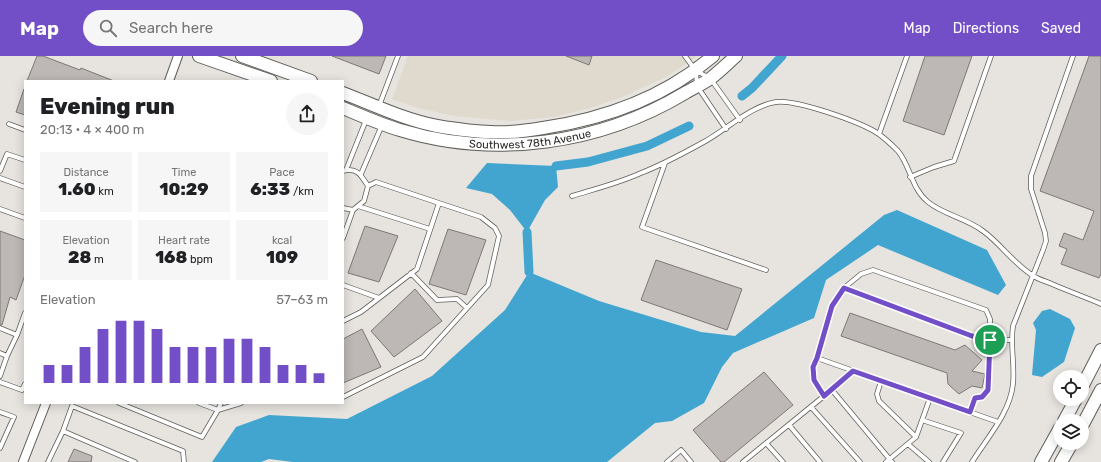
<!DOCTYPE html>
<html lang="en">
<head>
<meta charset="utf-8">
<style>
	:root { --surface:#fff; --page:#f6f6f6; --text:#202124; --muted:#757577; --accent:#724ec7 }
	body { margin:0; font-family:Rubik,sans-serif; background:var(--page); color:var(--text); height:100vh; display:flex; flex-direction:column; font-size:15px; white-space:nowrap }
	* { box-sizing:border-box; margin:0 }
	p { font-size:13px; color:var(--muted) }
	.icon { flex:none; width:22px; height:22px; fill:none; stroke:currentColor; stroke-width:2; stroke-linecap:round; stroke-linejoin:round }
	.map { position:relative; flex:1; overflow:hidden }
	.drawer { position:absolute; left:24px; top:24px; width:320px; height:324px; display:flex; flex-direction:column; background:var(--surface); border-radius:0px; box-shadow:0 2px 10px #0003 }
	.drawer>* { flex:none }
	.controls { position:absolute; left:1053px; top:314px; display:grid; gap:8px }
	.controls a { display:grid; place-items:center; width:36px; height:36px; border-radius:50%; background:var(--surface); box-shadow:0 2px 10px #0003; font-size:20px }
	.pin { position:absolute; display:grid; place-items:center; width:34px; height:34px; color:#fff; margin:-17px; border:2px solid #fff; border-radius:50%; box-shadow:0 1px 4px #0007 }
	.round { display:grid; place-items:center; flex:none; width:42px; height:42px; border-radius:21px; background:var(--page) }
	.headline { display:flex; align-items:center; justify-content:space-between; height:68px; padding:0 16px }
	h1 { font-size:22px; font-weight:800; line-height:30px }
	.figures { display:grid; grid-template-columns:repeat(3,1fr); gap:6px; height:68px; padding:4px 16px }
	.figures div { display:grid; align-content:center; border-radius:0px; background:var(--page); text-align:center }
	.figures b { font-size:17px; font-weight:800 }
	.figures small { font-size:11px; font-weight:400 }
	.figures p { font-size:11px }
	.chart { height:112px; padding:8px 16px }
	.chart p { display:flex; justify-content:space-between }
	.chart svg { width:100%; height:72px; margin-top:4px; stroke:var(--accent); stroke-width:6 }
	header { display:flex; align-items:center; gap:24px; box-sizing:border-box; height:56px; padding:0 20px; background:var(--accent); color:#fff }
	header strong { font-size:19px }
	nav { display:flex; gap:22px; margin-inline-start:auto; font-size:14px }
	.search { width:280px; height:36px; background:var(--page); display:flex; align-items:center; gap:10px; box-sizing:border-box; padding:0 14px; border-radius:22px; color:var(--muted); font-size:15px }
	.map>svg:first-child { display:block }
	.built { fill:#dfdacd }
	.water { fill:#41a5d0 }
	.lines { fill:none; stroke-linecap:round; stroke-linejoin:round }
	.canal { stroke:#41a5d0; stroke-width:9 }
	.building { fill:#bdb7b5; stroke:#7d7775 }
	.lane-casing { stroke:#5f5e59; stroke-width:5.5 }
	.street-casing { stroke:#5f5e59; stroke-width:10 }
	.secondary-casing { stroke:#5f5e59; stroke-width:14 }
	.lane { stroke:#fff; stroke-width:4 }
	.street { stroke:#fff; stroke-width:8 }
	.secondary { stroke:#fff; stroke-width:12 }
	.route-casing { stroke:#fff; stroke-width:8 }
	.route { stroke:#724ec7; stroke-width:5 }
	.labels { text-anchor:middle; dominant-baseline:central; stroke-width:4; stroke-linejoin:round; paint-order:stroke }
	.street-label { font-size:11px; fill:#2b2a28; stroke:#e7e4df }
</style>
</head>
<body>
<header>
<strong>Map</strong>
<div class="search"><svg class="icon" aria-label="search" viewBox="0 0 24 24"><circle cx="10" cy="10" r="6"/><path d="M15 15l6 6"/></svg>Search here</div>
<nav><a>Map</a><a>Directions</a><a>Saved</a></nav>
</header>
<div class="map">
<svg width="1101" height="406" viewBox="0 0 1101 406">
	<rect width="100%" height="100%" fill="#e7e4df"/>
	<path class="built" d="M408,0H697L668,20L622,41L590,52L553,61L511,65L454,60L418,52L392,43Z"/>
	<path class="water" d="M487,107L556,110L558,131L545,144L527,176L510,154L492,138L466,132Z
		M897,154L987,194L1006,229L998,239L878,189L826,224L814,262L733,297L722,311L704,347L672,365L655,367L607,406H293L269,403L261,406H212L236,371L269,359L347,363L432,320L505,254L529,216L599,245L701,276L735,280L884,159Z
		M1050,253L1070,263L1075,272L1064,306L1042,321L1032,319L1036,274L1033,267L1042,255Z"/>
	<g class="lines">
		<path class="canal" d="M742,40L752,32L782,0
			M556,110L588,106L647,90L689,70
			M527,176L529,216"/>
	</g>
	<path class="building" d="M37,0H43L80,14L81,12L114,25H27Z
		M332,0H386L379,18Z
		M566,0H592L589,9Z
		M925,0H972L944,79L903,65Z
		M1089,0H1101V218L1099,222L1061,208L1067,193L1059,190L1064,177L1083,184L1094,155L1040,135Z
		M24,33H25V59L16,56Z
		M365,170L398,180L379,226L348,217Z
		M448,173L486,184L466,239L429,228Z
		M0,175L25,184V219L16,244L10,241L2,269H0Z
		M656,204L742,233L727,274L641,244Z
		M415,233L442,265L394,301L371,275Z
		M850,257L955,294L965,289L982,304L972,315L985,318L982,332L972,330L959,338L948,328L947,317L841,280Z
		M362,273L381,311L343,327V283Z
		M764,316L793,349L724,406H721L693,374Z
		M74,393L92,400L91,406H68Z"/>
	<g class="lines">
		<g class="lane-casing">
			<path id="lane" d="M685,0L696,15L710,22L740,64
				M696,15L697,30L726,73
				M379,50L398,0
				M9,68L25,74
				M879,78L907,0
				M665,107L642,171L766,214
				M346,114L366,64
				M0,115L7,98L25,104
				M343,115C357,111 361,119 368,130L364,145L353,154L343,152
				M361,118L382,69
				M910,121L934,111L954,105L991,0
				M0,122L25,131
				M572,140C595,133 619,127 641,117C662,109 682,98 702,87C725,75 750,50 776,46C796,43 856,65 874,75C883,80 891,88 898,95C911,111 911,132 928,146C944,159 966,162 983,175C1001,188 1013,207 1032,219C1037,223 1045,225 1052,228C1068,235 1085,241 1101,248
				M358,150L430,173
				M0,153L25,162
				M343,182L353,154
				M411,217L437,244L457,243L467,252
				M343,229L379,242
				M844,232L972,280L990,284L988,334L982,341L975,342L970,356
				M343,265L361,256L417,213L439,147
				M0,272L17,279L25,257
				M0,297L7,300L17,279
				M817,302L832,250L844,232L861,218L873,214L986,254L990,263V284H1012
				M0,320L7,300
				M881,325L877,338L879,345L916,381
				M0,326L22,334L25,328
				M832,334L892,406
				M824,340L853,315
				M343,341L423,301L488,229L499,180L495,172L481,161L376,126L368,130
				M119,347L202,381L218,354L241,347
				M199,347L218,354L221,347
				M811,351L860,406
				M0,356L14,361L0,392
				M922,364L961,377L943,406
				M789,369L820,406
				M63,375L72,350L183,395L184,406
				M766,387L783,406
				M908,388L929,406
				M48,406L63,375L135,406
				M667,406L681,394L691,406
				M743,406L824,340C815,325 809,319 817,302L998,366
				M886,406L916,381L930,342
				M972,406C987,382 1010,357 1013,328C1015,309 1010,289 1013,270L1043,194L1046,185L1045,177L1031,133V120L1073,0"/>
		</g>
		<g class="street-casing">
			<path id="street" d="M169,25L178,0
				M23,406L46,347"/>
		</g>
		<g class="secondary-casing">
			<g id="secondary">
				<path d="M199,0L271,25"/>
				<path d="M242,0L311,25"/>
				<path d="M343,37C374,49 405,64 437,70C455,73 473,76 491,76C509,77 526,75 543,72C604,63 665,41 713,0"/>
				<path id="s1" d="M343,52C362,60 380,68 400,74C495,103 600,88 685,37C693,32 703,28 711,22C720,15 728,7 736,0"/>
				<path d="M1082,331L1101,294"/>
				<path d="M1064,365L1076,343"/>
				<path d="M1082,370L1101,334"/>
				<path d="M1041,406L1060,372"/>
				<path d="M1061,406L1072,387"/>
			</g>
		</g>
		<use href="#lane" class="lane"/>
		<use href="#street" class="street"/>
		<use href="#secondary" class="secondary"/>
	</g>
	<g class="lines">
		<g class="route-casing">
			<path id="route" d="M844,232L972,280L990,284L988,334L982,341L975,342L970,356L853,315L824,340L814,324L813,311L817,302L832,250Z"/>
		</g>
		<use href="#route" class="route"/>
	</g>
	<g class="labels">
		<g class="street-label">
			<text stroke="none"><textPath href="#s1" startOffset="193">Southwest 78th Avenue</textPath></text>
		</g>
	</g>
</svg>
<div class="controls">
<a><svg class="icon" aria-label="locate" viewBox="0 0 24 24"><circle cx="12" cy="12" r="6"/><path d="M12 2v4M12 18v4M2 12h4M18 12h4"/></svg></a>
<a><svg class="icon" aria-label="layers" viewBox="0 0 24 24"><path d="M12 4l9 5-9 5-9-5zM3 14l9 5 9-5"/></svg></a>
</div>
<div class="pin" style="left:990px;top:284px;background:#1e9e55"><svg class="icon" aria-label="arrive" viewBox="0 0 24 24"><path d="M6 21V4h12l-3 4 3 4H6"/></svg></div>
<section class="drawer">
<div class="headline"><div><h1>Evening run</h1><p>20:13 · 4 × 400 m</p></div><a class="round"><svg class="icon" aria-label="share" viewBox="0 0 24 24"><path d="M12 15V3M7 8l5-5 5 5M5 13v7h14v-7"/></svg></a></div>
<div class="figures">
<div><p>Distance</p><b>1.60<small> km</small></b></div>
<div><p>Time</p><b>10:29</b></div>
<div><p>Pace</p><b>6:33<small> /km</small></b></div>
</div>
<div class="figures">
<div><p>Elevation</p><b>28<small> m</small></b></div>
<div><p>Heart rate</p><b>168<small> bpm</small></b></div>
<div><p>kcal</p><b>109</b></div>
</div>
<div class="chart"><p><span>Elevation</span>57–63 m</p>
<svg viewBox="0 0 160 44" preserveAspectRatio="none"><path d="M5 44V33M15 44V33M25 44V22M35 44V11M45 44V6M55 44V6M65 44V11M75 44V22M85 44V22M95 44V22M105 44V17M115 44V17M125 44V22M135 44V33M145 44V33M155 44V38"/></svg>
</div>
</section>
</div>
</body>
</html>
